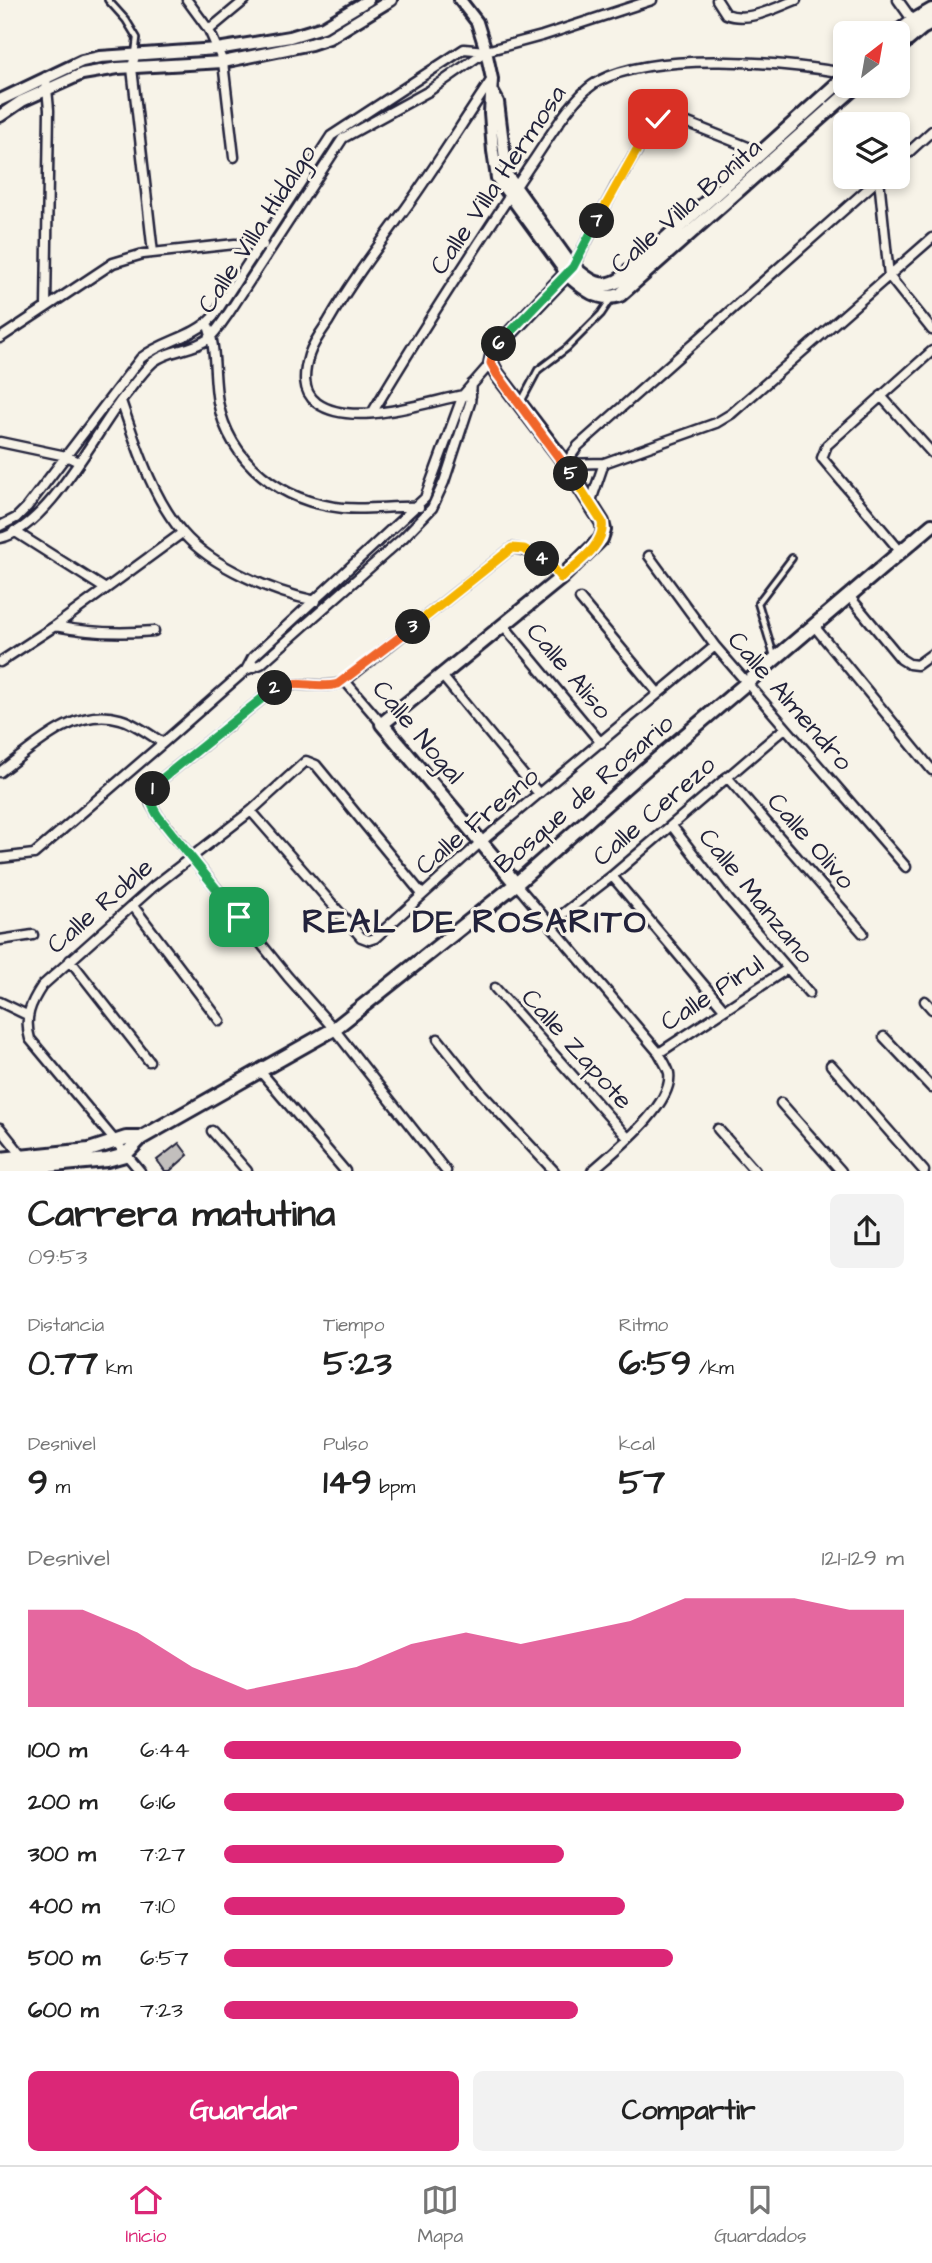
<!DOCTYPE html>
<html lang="es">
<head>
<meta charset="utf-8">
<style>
	:root { --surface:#fff; --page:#f2f2f2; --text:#222; --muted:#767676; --line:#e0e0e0; --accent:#db2777 }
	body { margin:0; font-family:"Architects Daughter",sans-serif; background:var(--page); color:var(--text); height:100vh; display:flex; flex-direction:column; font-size:26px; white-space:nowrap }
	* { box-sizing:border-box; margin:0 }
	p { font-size:23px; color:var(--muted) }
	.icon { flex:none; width:38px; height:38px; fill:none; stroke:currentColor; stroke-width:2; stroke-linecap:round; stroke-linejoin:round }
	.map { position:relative; height:1171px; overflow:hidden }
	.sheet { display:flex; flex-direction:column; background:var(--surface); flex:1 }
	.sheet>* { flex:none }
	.needle { width:46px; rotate:31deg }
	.buttons { position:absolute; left:833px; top:21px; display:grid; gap:14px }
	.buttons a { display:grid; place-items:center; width:77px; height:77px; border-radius:10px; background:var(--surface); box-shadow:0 4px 10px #0003; font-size:35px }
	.pin { position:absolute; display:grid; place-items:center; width:60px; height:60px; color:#fff; margin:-30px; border-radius:14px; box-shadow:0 4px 10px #0006 }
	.km { position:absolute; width:35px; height:35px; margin:-18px; border-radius:50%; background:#222; color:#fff; font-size:19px; line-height:35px; text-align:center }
	.round { display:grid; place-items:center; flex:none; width:74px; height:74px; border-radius:10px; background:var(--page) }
	.summary { display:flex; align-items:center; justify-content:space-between; height:119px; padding:0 28px }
	h1 { font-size:38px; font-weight:700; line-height:52px }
	.stats { display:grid; grid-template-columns:repeat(3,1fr); gap:10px; height:119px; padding:7px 28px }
	.stats div { display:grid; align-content:center }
	.stats b { font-size:35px; font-weight:700 }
	.stats small { font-size:19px; font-weight:400 }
	.stats p { font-size:19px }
	.chart { height:196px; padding:14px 28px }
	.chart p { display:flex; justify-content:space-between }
	.chart svg { width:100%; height:126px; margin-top:7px; fill:var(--accent); opacity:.7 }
	.action { display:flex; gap:14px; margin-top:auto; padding:14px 28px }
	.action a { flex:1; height:80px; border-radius:10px; background:var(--accent); color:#fff; font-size:28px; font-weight:700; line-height:80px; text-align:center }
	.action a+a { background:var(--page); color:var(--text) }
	ul { padding:0 28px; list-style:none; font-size:23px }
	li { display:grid; grid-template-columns:112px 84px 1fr; align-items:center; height:52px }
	li i { height:18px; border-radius:9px; background:var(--accent) }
	.tabs { display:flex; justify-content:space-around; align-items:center; height:98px; border-top:2px solid var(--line); background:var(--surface); font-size:19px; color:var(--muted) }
	.tabs a { display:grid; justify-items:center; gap:4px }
	.tabs .selected { color:var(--accent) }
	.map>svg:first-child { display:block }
	.building { fill:#c2bfbd; stroke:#22223b; stroke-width:2 }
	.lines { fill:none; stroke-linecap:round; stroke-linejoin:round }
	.service-casing { stroke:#22223b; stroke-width:10 }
	.minor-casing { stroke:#22223b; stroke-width:13 }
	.tertiary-casing { stroke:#22223b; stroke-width:16 }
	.secondary-casing { stroke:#22223b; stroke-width:18 }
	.service { stroke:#f7f3e8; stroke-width:4.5 }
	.minor { stroke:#f7f3e8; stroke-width:8 }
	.tertiary { stroke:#f7f3e8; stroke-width:10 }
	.secondary { stroke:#f7f3e8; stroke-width:12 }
	.split-1-casing { stroke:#fff; stroke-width:14 }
	.split-2-casing { stroke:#fff; stroke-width:14 }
	.split-3-casing { stroke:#fff; stroke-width:14 }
	.split-4-casing { stroke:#fff; stroke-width:14 }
	.split-5-casing { stroke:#fff; stroke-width:14 }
	.split-6-casing { stroke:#fff; stroke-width:14 }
	.split-7-casing { stroke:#fff; stroke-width:14 }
	.split-8-casing { stroke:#fff; stroke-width:14 }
	.split-1 { stroke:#22a559; stroke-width:9 }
	.split-2 { stroke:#22a559; stroke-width:9 }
	.split-3 { stroke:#f0652b; stroke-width:9 }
	.split-4 { stroke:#f5b400; stroke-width:9 }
	.split-5 { stroke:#f5b400; stroke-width:9 }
	.split-6 { stroke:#f0652b; stroke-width:9 }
	.split-7 { stroke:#22a559; stroke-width:9 }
	.split-8 { stroke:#f5b400; stroke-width:9 }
	.labels { text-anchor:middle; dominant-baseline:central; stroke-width:6; stroke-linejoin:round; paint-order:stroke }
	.street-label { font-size:26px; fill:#22223b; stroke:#f7f3e8 }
	.district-label { font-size:33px; font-weight:bold; letter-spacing:2px; fill:#22223b; stroke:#f7f3e8 }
</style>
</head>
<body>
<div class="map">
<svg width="932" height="1171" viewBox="0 0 932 1171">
	<rect width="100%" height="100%" fill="#f7f3e8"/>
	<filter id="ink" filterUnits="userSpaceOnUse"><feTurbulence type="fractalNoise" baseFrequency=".0143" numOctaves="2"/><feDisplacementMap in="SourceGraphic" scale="14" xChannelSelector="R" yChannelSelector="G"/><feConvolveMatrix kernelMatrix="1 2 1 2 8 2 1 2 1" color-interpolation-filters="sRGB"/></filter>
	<g filter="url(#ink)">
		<path class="building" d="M179,1143L188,1155L170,1171H165L157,1160Z"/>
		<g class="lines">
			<g class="service-casing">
				<path id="service" d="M108,0L126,20L137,38L135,55
					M521,402L538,370L567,348L601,314L611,299
					M774,656L758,603L792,558"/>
			</g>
			<g class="minor-casing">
				<path id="minor" d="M187,0L209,30L223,62L234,157
					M717,0L726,14C748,23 775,8 796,0
					M898,0L913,21
					M209,30L245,0
					M135,55L132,68L153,253
					M46,77L49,110L46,307
					M898,162L932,131
					M879,179L889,276L932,330
					M573,267L617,184L651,127L658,119L668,117L678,119L763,153
					M207,323C217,348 213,375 218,402C230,463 282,502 343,508C368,510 394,506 419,507
					M0,338L113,263L143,254L235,244L263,245
					M471,396L463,395C423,403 352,428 317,403C301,391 304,372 309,355C313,343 321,332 328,322C351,282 379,245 406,208C436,166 463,122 492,79
					M881,396L932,453
					M121,401C136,444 152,498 183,533C212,567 273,592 316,601
					M372,413C422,329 475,248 529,167C546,143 574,93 599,81C657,51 781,62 845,73
					M0,442L66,456L79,462
					M565,464L604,463L716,423L731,414L932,238
					M565,464L578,446L881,177
					M590,504L604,463
					M0,526L16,518L27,507L141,358C164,340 193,338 213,317L331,136L464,49L486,51
					M14,531L104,588
					M0,538C47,528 93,437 122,399C132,387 142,372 153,362C169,349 192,351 208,339C216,333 222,322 228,314L343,138L429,91L486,51L542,36L652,0
					M901,552L822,458L827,445L932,351
					M649,556L715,646L906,867
					M849,596L901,659L909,664L917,665L932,654
					M580,599L658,693
					M55,626C89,633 120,634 154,631
					M504,626L601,743
					M814,626L932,770
					M0,662L55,626L182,533
					M246,670L253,657L425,498L463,395L491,363
					M443,677L539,794
					M345,681L382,724
					M0,772C34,747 74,706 120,719C135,723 150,735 163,743L246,670L261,664L403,538L432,508L444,482L470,403L472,384
					M727,777L863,933
					M251,811L361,937L369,940L375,938L481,842L715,646
					M672,826L728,899L809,993
					M0,858L34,854L163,743
					M612,876L724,1009
					M516,884L659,1053C662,1059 667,1066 669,1073C674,1105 614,1151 592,1171
					M133,906L220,1021
					M550,924L612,876L785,728
					M0,940L33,935
					M70,960L149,1061
					M495,988L628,1138
					M925,1001L932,1009
					M0,1002L27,1015
					M884,1037L932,1088
					M438,1039L482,1094L554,1171
					M659,1053L787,969
					M831,1065L924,1171
					M260,1071L345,1171
					M781,1103L841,1171
					M0,1128L24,1158
					M718,1129L755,1171
					M212,1131L247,1171
					M140,1171L30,1039C24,1018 30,1004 42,986L153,887L251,811L306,761L316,765L422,894
					M446,1171L334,1029L288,977L158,816L151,804L150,796L158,782L274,689C298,678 322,692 345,681L512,548C533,550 548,561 561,578"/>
			</g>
			<g class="tertiary-casing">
				<path id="tertiary" d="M460,0L477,22L486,51L492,79L490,113L493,151L497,178L567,274
					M493,93L498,102L507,175L573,267
					M0,100L82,61L100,57L217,49L290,37L323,27L368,0
					M0,116L22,101L82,74L118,68L223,62L311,44L329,38L391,0"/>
			</g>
			<g class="secondary-casing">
				<path id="secondary" d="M897,33L913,21L932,10
					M898,48L922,28L932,23
					M567,274C583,288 598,302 620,295L856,86
					M516,884L382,724L561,578L601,539L604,530L602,522L562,459L497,374L491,363L494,350L573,267C588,280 602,292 621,279L845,77
					M0,1159L89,1150L126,1138H141
					M0,1170L107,1160L125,1155L141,1138L334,1029L516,884L642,772L932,525"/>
			</g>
			<use href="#service" class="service"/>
			<use href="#minor" class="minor"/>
			<use href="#tertiary" class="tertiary"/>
			<use href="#secondary" class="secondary"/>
		</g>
	</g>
	<g class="lines" filter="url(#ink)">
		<g class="split-1-casing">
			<path id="split-1" d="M153,789C148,800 152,806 158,816L239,917"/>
		</g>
		<g class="split-2-casing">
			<path id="split-2" d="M153,789L158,782L275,688"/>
		</g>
		<g class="split-3-casing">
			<path id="split-3" d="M275,688C296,679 317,690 338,684L413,627"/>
		</g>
		<g class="split-4-casing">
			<path id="split-4" d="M413,627L512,548L524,549L542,559"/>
		</g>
		<g class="split-5-casing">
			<path id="split-5" d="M542,559L551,565L561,578C576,564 606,545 602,522L571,474"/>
		</g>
		<g class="split-6-casing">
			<path id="split-6" d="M499,344L494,350L491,363L497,374L571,474"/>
		</g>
		<g class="split-7-casing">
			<path id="split-7" d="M499,344L573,267L597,221"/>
		</g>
		<g class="split-8-casing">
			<path id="split-8" d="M597,221L639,146L658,119"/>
		</g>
		<use href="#split-1" class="split-1"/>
		<use href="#split-2" class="split-2"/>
		<use href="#split-3" class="split-3"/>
		<use href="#split-4" class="split-4"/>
		<use href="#split-5" class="split-5"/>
		<use href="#split-6" class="split-6"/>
		<use href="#split-7" class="split-7"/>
		<use href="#split-8" class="split-8"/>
	</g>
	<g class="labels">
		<g class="street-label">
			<text transform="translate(498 180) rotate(-56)">Calle Villa Hermosa</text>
			<text transform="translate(686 206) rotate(-41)">Calle Villa Bonita</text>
			<text transform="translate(257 229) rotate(-57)">Calle Villa Hidalgo</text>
			<text transform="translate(569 671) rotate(50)">Calle Aliso</text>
			<text transform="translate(790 701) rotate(49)">Calle Almendro</text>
			<text transform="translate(418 732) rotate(50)">Calle Nogal</text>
			<text transform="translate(584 794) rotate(-41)">Bosque de Rosario</text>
			<text transform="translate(654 811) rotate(-41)">Calle Cerezo</text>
			<text transform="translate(477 821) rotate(-40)">Calle Fresno</text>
			<text transform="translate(811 841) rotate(49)">Calle Olivo</text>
			<text transform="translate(756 896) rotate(51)">Calle Manzano</text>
			<text transform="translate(100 906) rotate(-41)">Calle Roble</text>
			<text transform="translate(712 993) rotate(-33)">Calle Pirul</text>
			<text transform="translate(577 1049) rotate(48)">Calle Zapote</text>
		</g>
		<g class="district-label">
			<text x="475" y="922">REAL DE ROSARITO</text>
		</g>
	</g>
</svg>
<div class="buttons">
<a><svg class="needle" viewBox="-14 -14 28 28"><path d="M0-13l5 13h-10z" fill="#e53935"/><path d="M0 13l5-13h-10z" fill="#767676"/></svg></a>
<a><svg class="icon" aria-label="layers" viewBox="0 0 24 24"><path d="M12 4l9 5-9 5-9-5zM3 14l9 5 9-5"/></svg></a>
</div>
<div class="pin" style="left:239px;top:917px;background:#1e9e55"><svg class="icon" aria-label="arrive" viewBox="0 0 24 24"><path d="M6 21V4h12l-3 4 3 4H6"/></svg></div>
<div class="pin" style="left:658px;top:119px;background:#d93025"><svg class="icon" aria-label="check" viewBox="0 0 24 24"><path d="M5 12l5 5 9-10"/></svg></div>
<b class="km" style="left:153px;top:789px">1</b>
<b class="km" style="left:275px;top:688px">2</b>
<b class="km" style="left:413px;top:627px">3</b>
<b class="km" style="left:542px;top:559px">4</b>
<b class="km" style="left:571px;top:474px">5</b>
<b class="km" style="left:499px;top:344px">6</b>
<b class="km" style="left:597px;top:221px">7</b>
</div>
<section class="sheet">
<div class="summary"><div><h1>Carrera matutina</h1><p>09:53</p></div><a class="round"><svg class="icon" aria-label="share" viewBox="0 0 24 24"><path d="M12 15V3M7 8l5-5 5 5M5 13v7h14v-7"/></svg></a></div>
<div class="stats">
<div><p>Distancia</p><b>0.77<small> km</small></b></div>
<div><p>Tiempo</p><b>5:23</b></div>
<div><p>Ritmo</p><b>6:59<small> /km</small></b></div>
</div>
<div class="stats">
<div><p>Desnivel</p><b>9<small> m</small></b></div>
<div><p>Pulso</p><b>149<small> bpm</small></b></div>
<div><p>kcal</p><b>57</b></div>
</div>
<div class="chart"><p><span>Desnivel</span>121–129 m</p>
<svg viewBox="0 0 160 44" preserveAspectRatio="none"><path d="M0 44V10L10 10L20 18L30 30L40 38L50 34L60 30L70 22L80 18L90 22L100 18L110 14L120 6L130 6L140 6L150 10L160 10V44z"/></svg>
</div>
<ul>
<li><b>100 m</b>6:44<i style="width:76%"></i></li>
<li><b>200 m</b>6:16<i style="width:100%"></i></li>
<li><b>300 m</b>7:27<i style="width:50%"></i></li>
<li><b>400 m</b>7:10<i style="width:59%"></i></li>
<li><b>500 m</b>6:57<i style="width:66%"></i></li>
<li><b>600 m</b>7:23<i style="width:52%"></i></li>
</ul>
<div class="action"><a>Guardar</a><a>Compartir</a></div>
</section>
<nav class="tabs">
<a class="selected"><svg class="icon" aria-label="home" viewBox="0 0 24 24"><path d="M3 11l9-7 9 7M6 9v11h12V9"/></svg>Inicio</a>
<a><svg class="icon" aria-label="map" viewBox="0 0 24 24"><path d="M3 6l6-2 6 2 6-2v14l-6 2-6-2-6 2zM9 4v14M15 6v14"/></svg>Mapa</a>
<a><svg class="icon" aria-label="saved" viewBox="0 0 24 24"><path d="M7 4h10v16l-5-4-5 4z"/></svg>Guardados</a>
</nav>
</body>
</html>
